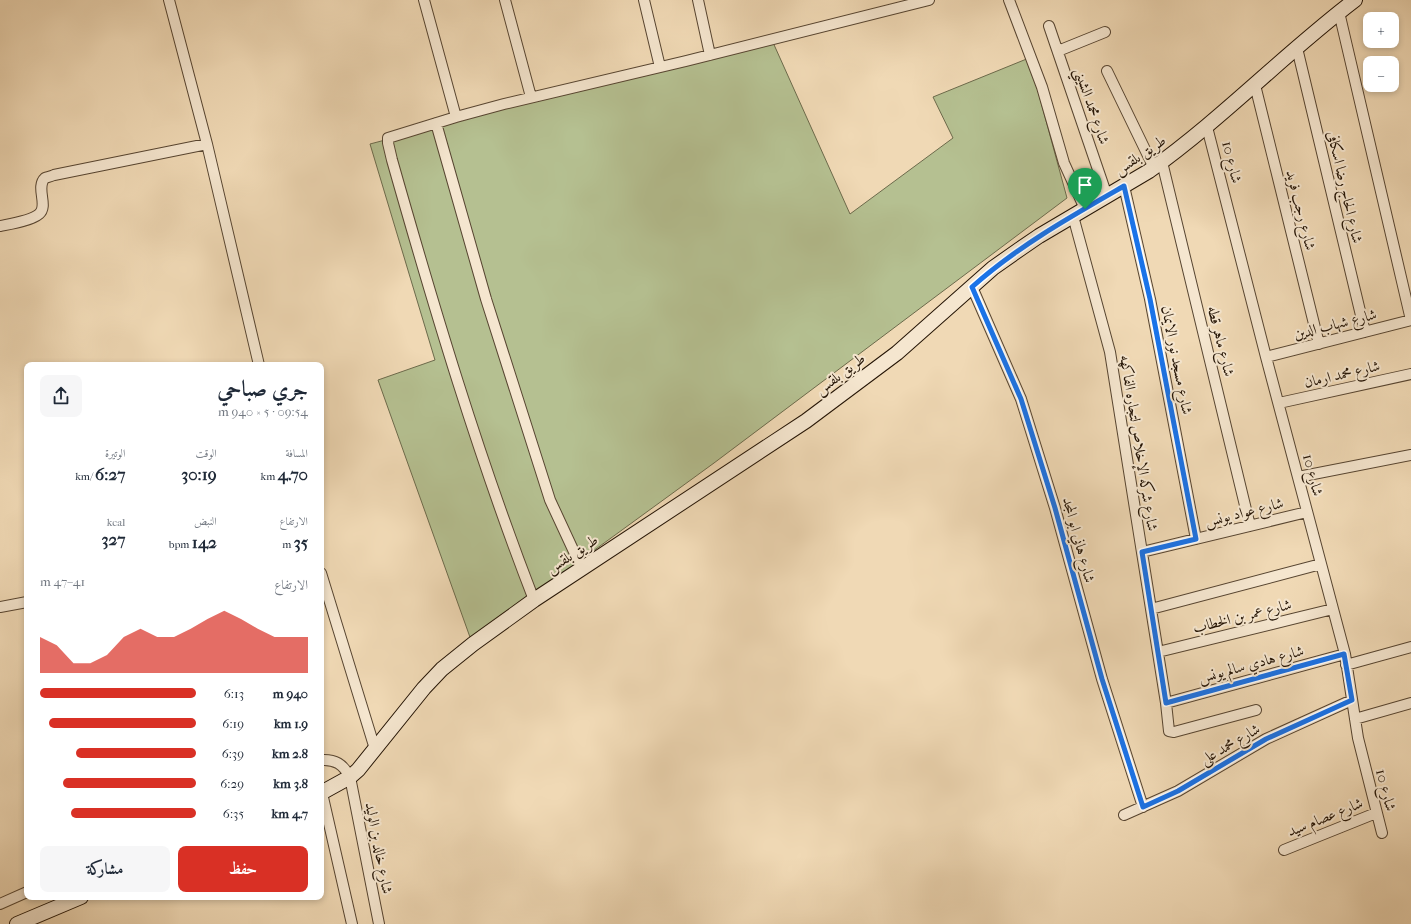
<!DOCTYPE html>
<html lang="ar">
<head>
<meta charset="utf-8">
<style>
	:root { --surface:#fff; --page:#f6f6f7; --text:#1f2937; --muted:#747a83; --accent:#d93025 }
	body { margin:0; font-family:"IM FELL French Canon",Amiri,serif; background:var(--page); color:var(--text); direction:rtl; height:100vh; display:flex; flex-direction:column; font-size:15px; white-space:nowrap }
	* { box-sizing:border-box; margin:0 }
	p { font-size:13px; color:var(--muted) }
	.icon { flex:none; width:22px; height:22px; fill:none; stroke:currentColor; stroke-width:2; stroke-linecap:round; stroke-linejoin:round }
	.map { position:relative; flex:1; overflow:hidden; direction:ltr }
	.sheet { position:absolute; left:24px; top:362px; width:300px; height:538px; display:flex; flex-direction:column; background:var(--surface); border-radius:8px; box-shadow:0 2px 6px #0003; direction:rtl }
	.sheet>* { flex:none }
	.controls { position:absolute; left:1363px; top:12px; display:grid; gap:8px }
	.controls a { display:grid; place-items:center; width:36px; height:36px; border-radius:8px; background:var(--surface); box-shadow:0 2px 6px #0003; font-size:20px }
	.pin { position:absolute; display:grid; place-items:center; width:34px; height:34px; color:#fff; margin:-41px -17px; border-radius:50% 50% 50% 0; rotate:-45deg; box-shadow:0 0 4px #0007 }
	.pin .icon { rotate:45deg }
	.round { display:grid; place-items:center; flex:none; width:42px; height:42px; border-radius:8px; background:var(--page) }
	.summary { display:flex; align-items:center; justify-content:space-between; height:68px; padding:0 16px }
	h1 { font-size:22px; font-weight:700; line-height:30px }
	.stats { display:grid; grid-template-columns:repeat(3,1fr); gap:6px; height:68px; padding:4px 16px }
	.stats div { display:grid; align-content:center }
	.stats b { font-size:17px; font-weight:700 }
	.stats small { font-size:11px; font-weight:400 }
	.stats p { font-size:11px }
	.chart { height:112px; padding:8px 16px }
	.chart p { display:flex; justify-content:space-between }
	.chart svg { width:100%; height:72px; margin-top:4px; fill:var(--accent); opacity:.7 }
	.button { display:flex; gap:8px; margin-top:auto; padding:8px 16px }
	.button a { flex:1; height:46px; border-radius:8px; background:var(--accent); color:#fff; font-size:16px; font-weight:700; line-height:46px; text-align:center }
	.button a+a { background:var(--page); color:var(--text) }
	ul { padding:0 16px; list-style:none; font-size:13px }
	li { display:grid; grid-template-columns:64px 48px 1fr; align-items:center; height:30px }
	li i { height:10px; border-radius:5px; background:var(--accent) }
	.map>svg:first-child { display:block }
	.green { fill:#b5c091; stroke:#6c6a4b }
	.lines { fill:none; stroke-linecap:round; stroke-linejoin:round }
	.minor-casing { stroke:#574531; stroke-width:12 }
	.secondary-casing { stroke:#241405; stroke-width:16 }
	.minor { stroke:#f5e6cf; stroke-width:10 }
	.secondary { stroke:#f5e6cf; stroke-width:14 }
	.route-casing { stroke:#fff; stroke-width:8 }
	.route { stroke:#1a73e8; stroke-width:5 }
	.labels { text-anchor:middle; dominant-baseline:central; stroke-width:4; stroke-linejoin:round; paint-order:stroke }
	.street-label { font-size:15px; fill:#241405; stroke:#f5e6cf }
</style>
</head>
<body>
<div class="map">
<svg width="1411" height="924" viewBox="0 0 1411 924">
	<rect width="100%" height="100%" fill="#f0d9b5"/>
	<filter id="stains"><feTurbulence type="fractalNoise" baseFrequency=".005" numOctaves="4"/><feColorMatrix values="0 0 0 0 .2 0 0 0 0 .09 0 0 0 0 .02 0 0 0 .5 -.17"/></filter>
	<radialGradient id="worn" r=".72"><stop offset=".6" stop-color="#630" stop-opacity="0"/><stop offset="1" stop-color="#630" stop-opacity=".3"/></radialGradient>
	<path class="green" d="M771,38L850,214L953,138L933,97L1029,58L1067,198L714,463L471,640L378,380L435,360L370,144Z"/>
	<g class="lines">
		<g class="minor-casing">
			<path id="minor" d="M169,0L207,144L259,365
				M424,0L456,117
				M505,0L531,97
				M644,0L660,67
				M698,0L710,55
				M1009,0L1042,87L1064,163L1085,209
				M1339,12L1411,320
				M1049,26L1107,196
				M1297,48L1365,332
				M1058,51L1105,32
				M1107,71L1154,168
				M1255,85L1319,344
				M436,123L486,299L550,500L582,569
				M1207,127L1266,357L1345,654L1358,738L1382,833
				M1162,162L1250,526
				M1124,186L1150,299L1196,539
				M1073,216L1110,352L1166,703L1169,731L1174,732L1256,710
				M0,226C10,224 31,221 39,214C49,206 35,187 45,178C48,177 52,176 54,175L207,144
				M972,287L1021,399L1055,508L1102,679L1143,807
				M1266,357L1411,320
				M1279,403L1411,374
				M1298,477L1411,455
				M1142,552L1307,512
				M321,573L375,749
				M534,600C478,456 434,308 392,160L388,143V138L456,117L504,104L686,61L929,0
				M0,607L27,602
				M1151,609L1321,564
				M1158,652L1333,609
				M1346,665L1411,647
				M1166,703L1345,654
				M1355,719L1411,703
				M321,760C335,759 343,764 350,777L379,924
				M322,793L352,924
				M1124,815L1178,791L1266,739L1352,700
				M1284,850L1376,813
				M0,904L27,892"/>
		</g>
		<g class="secondary-casing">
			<path id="secondary" d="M321,793L350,777L358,770L424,688L442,669L473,644L534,600L806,421L897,353L993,268L1020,249L1039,236L1149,171C1222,119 1284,54 1355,0
				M17,924L81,897"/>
		</g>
		<use href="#minor" class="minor"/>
		<use href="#secondary" class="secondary"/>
	</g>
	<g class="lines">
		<g class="route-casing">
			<path id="route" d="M1124,186L1150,299L1196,539L1142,552L1166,703L1344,654L1352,700L1266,739L1178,791L1143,807L1102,679L1055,508L1021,399L972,287C1018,246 1070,217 1124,186Z"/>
		</g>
		<use href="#route" class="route"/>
	</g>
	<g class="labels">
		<g class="street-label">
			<text transform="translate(1092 106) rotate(71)">شارع محمد الشيني</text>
			<text transform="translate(1140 155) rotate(-34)">طريق بلقس</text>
			<text transform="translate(1232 162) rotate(76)">شارع 10</text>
			<text transform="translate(1345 187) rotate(77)">شارع الحاج رضا اسكافى</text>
			<text transform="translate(1301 210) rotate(76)">شارع رجب فريد</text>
			<text transform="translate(1335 324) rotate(-14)">شارع شهاب الدين</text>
			<text transform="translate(1221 341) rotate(76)">شارع ماهر قطه</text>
			<text transform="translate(1177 360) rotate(79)">شارع مسجد نور الايمان</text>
			<text transform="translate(840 374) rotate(-37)">طريق بلقس</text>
			<text transform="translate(1342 374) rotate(-13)">شارع محمد ارمان</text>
			<text transform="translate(1139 443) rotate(81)">شارع شركه الإخلاص لتجاره الفاكهه</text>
			<text transform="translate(1313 475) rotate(75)">شارع 10</text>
			<text transform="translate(1244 512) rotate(-14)">شارع عواد يونس</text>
			<text transform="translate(1079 540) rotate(75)">شارع هاني ابو المجد</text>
			<text transform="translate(572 554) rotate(-33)">طريق بلقس</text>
			<text transform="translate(1242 616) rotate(-14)">شارع عمر بن الخطاب</text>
			<text transform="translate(1251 664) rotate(-15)">شارع هادي سالم يونس</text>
			<text transform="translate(1230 744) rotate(-30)">شارع محمد على</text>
			<text transform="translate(1386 790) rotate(75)">شارع 10</text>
			<text transform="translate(1325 817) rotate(-22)">شارع عصام سيد</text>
			<text transform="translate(379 848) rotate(79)">شارع خالد بن الوليد</text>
		</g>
	</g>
	<rect width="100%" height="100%" filter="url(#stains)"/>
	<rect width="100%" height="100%" fill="url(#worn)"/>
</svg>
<div class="controls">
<a>+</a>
<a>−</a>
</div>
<div class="pin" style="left:1085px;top:209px;background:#1e9e55"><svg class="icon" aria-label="arrive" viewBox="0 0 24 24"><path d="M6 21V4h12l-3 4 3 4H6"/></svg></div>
<section class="sheet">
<div class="summary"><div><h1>جري صباحي</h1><p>09:54 · 5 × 940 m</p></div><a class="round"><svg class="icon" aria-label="share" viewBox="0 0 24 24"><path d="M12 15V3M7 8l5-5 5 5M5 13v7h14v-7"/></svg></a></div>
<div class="stats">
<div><p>المسافة</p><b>4.70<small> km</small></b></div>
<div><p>الوقت</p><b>30:19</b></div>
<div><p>الوتيرة</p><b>6:27<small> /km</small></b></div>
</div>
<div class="stats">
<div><p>الارتفاع</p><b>35<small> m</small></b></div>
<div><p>النبض</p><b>142<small> bpm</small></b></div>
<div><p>kcal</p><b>327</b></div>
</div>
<div class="chart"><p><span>الارتفاع</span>41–47 m</p>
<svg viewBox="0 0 160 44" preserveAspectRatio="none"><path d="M0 44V22L10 27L20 38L30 38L40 33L50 22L60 17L70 22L80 22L90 17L100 11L110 6L120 11L130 17L140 22L150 22L160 22V44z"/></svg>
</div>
<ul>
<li><b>940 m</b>6:13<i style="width:100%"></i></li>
<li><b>1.9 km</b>6:19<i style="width:94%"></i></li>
<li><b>2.8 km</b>6:39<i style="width:77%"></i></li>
<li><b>3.8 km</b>6:29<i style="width:85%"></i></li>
<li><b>4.7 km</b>6:35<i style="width:80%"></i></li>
</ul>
<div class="button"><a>حفظ</a><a>مشاركة</a></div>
</section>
</div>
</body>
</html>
